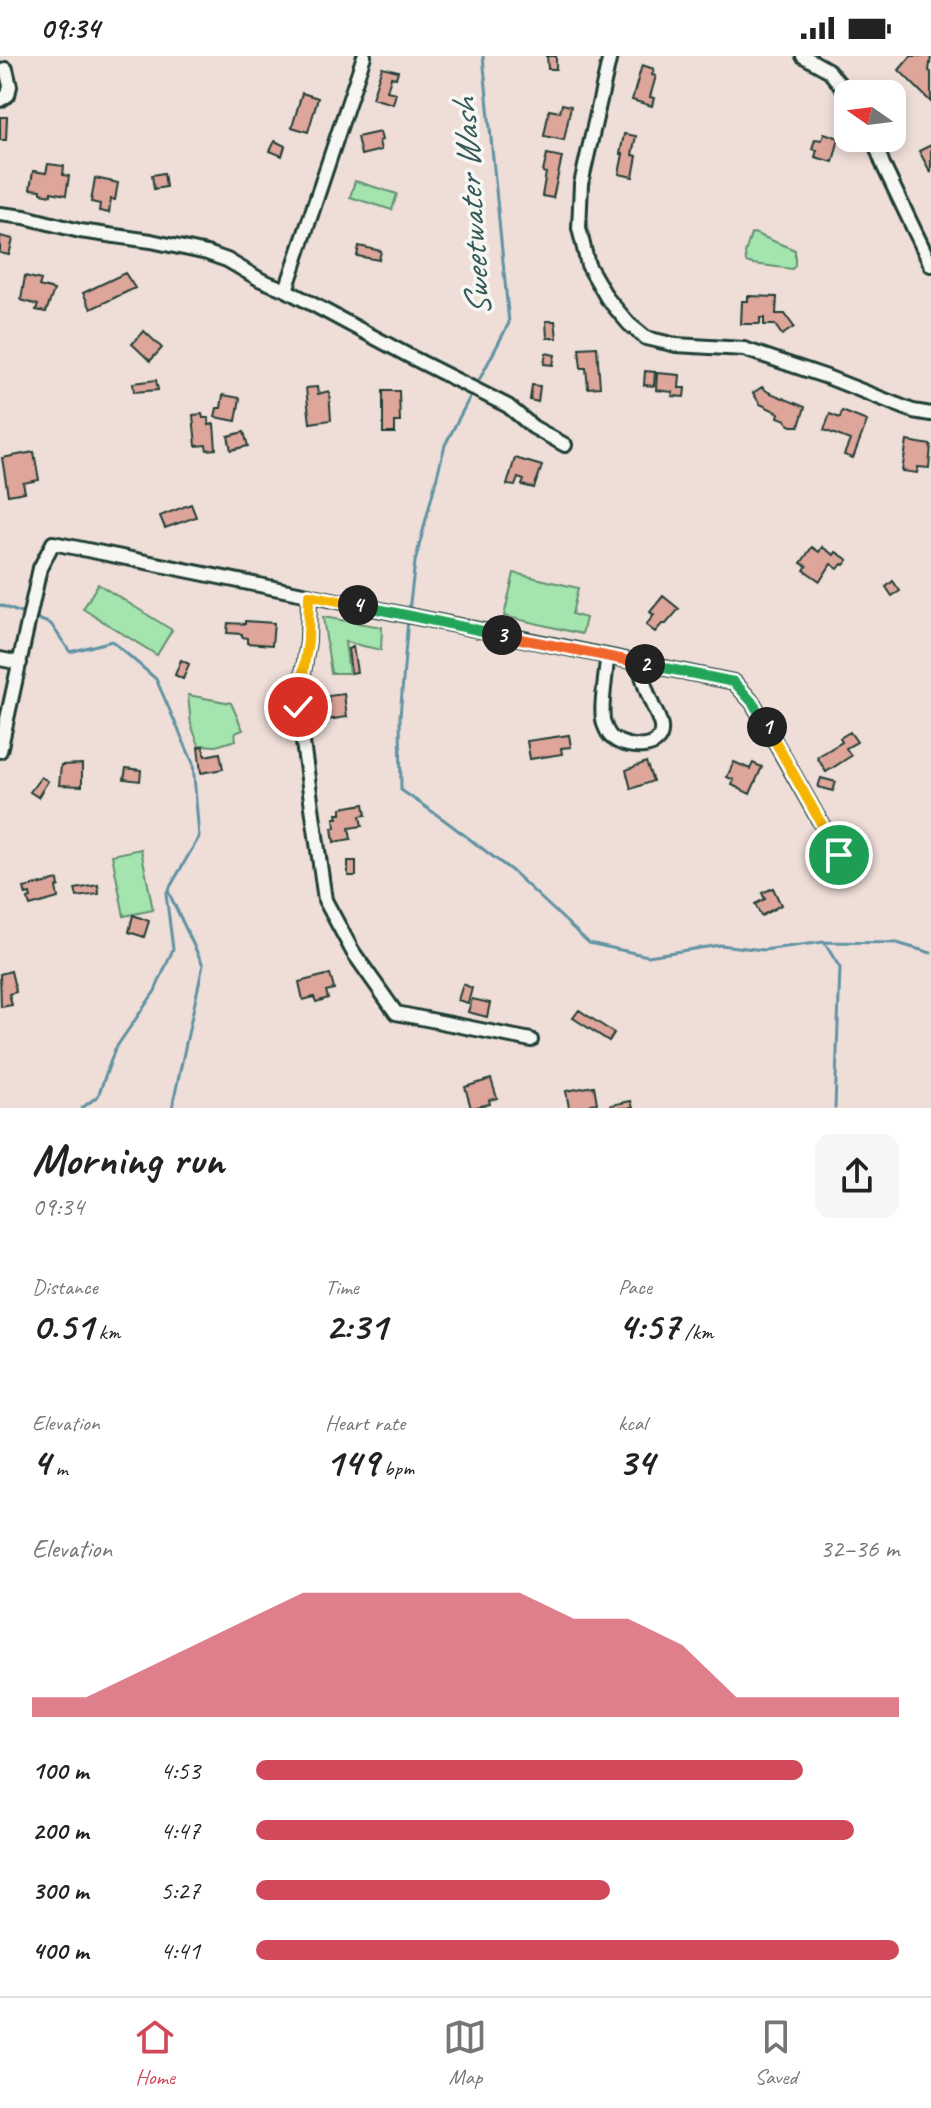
<!DOCTYPE html>
<html lang="en">
<head>
<meta charset="utf-8">
<style>
	:root { --surface:#fff; --page:#f6f6f6; --text:#222; --muted:#767676; --line:#e0e0e0; --accent:#d1495b }
	body { margin:0; font-family:Caveat,sans-serif; background:var(--page); color:var(--text); height:100vh; display:flex; flex-direction:column; font-size:30px; white-space:nowrap }
	* { box-sizing:border-box; margin:0 }
	p { font-size:26px; color:var(--muted) }
	.icon { flex:none; width:44px; height:44px; fill:none; stroke:currentColor; stroke-width:2; stroke-linecap:round; stroke-linejoin:round }
	.map { position:relative; height:1052px; overflow:hidden }
	.details { display:flex; flex-direction:column; background:var(--surface); flex:1 }
	.details>* { flex:none }
	.needle { width:52px; rotate:284deg }
	.buttons { position:absolute; left:834px; top:24px; display:grid; gap:16px }
	.buttons a { display:grid; place-items:center; width:72px; height:72px; border-radius:16px; background:var(--surface); box-shadow:0 4px 12px #0003; font-size:40px }
	.pin { position:absolute; display:grid; place-items:center; width:68px; height:68px; color:#fff; margin:-34px; border:4px solid #fff; border-radius:50%; box-shadow:0 2px 8px #0007 }
	.km { position:absolute; width:40px; height:40px; margin:-20px; border-radius:50%; background:#222; color:#fff; font-size:22px; line-height:40px; text-align:center }
	.round { display:grid; place-items:center; flex:none; width:84px; height:84px; border-radius:16px; background:var(--page) }
	.overview { display:flex; align-items:center; justify-content:space-between; height:136px; padding:0 32px }
	h1 { font-size:44px; font-weight:800; line-height:60px }
	.figures { display:grid; grid-template-columns:repeat(3,1fr); gap:12px; height:136px; padding:8px 32px }
	.figures div { display:grid; align-content:center }
	.figures b { font-size:40px; font-weight:800 }
	.figures small { font-size:22px; font-weight:400 }
	.figures p { font-size:22px }
	.chart { height:224px; padding:16px 32px }
	.chart p { display:flex; justify-content:space-between }
	.chart svg { width:100%; height:144px; margin-top:8px; fill:var(--accent); opacity:.7 }
	ul { padding:0 32px; list-style:none; font-size:26px }
	li { display:grid; grid-template-columns:128px 96px 1fr; align-items:center; height:60px }
	li i { height:20px; border-radius:10px; background:var(--accent) }
	.status { display:flex; justify-content:space-between; align-items:center; height:56px; padding:0 40px; background:var(--surface); direction:ltr }
	.status svg { height:22px; fill:currentColor }
	.menu { display:flex; justify-content:space-around; align-items:center; height:112px; border-top:2px solid var(--line); background:var(--surface); font-size:22px; color:var(--muted) }
	.menu a { display:grid; justify-items:center; gap:4px }
	.menu .selected { color:var(--accent) }
	.map>svg:first-child { display:block }
	.green { fill:#a4e4ae; stroke:#629071; stroke-width:2 }
	.lines { fill:none; stroke-linecap:round; stroke-linejoin:round }
	.stream { stroke:#6092a3; stroke-width:3 }
	.building { fill:#dea59b; stroke:#1f3d34; stroke-width:2 }
	.minor-casing { stroke:#1f3d34; stroke-width:18 }
	.minor { stroke:#f6f6f2; stroke-width:12 }
	.split-1-casing { stroke:#fff; stroke-width:16 }
	.split-2-casing { stroke:#fff; stroke-width:16 }
	.split-3-casing { stroke:#fff; stroke-width:16 }
	.split-4-casing { stroke:#fff; stroke-width:16 }
	.split-5-casing { stroke:#fff; stroke-width:16 }
	.split-1 { stroke:#f5b400; stroke-width:10 }
	.split-2 { stroke:#22a559; stroke-width:10 }
	.split-3 { stroke:#f0652b; stroke-width:10 }
	.split-4 { stroke:#22a559; stroke-width:10 }
	.split-5 { stroke:#f5b400; stroke-width:10 }
	.labels { text-anchor:middle; dominant-baseline:central; stroke-width:7; stroke-linejoin:round; paint-order:stroke }
	.water-label { font-size:36px; font-style:italic; fill:#355959; stroke:#f6f6f2 }
</style>
</head>
<body>
<div class="status"><b>09:34</b><svg viewBox="0 0 49 12"><path d="M0 12V9h3v3zM5 12V6h3v6zM10 12V3h3v9zM15 12V0h3v12zM26 1h20v11H26zM47 4h2v5h-2z"/></svg></div>
<div class="map">
<svg width="931" height="1052" viewBox="0 0 931 1052">
	<rect width="100%" height="100%" fill="#efded8"/>
	<filter id="ink" filterUnits="userSpaceOnUse"><feTurbulence type="fractalNoise" baseFrequency=".0125" numOctaves="2"/><feDisplacementMap in="SourceGraphic" scale="16" xChannelSelector="R" yChannelSelector="G"/><feConvolveMatrix kernelMatrix="1 2 1 2 8 2 1 2 1" color-interpolation-filters="sRGB"/></filter>
	<g filter="url(#ink)">
		<path class="green" d="M355,125L397,138L392,154L350,141Z
			M754,177L795,194V209L792,213L753,208L746,206L745,197L751,178Z
			M514,517L578,532L572,558L586,562L582,578L504,560Z
			M98,528L172,574L157,599L83,553Z
			M323,561L382,571L381,594L345,586L349,617H331Z
			M188,639L231,647L243,674L235,677L236,684L216,690L199,689L191,669Z
			M141,793L153,854L124,860L112,799Z"/>
		<g class="lines">
			<path class="stream" d="M476,330L509,267L483,0
				M0,549L26,559
				M409,555L415,506L445,389L472,337
				M33,561L51,568L70,596L112,585L156,623L193,707L199,781L166,838L173,893L155,935L115,993L98,1040L82,1052
				M408,562L400,661L401,734L443,763L512,815L589,887L648,900L720,889L763,894L824,886L840,912L835,1052
				M168,835L203,909L172,1052
				M824,886L897,887L931,897"/>
		</g>
		<path class="building" d="M547,0H556V13H548Z
			M911,0H931L929,15L931,16V46L899,14Z
			M642,9L654,13L652,19L656,20L650,41L654,42L652,50L632,44Z
			M382,11L398,15L396,22L391,21L387,35L396,37L393,48L372,42Z
			M302,37L318,42L308,76L292,71Z
			M562,48L571,50L564,84L544,80L549,54L560,56Z
			M0,61H7L6,84H0Z
			M380,76L382,84L379,85L381,94L361,99L357,81Z
			M824,77L839,82L833,106L815,101L817,94L812,93L815,83L822,84Z
			M624,78L636,80L632,99L637,100L633,121L619,118L623,98H620Z
			M275,85L285,90L282,100L270,95Z
			M931,89V117L919,95Z
			M547,98L562,101L553,142L542,140L546,117L543,116Z
			M48,108L64,110L63,119L69,120L66,139L51,136V139L41,137V134L30,133L33,115L46,117Z
			M164,117L166,131L154,133L152,119Z
			M95,122L118,127L115,144L111,143L109,157L99,155L100,148L91,146Z
			M0,180L13,183L9,199L0,197Z
			M359,190L381,195L379,204L357,200Z
			M125,217L135,232L91,253L83,237Z
			M25,220L41,224L39,230L54,234L46,256L36,254L38,249L21,244Z
			M748,240L777,241L776,258H785L794,271L782,279L775,269H764V262H760V268H741L742,245H748Z
			M546,265H555L557,282H547Z
			M144,275L162,292L150,305L132,288Z
			M597,291L600,331L588,332L586,312H581L579,292Z
			M546,297L555,299L553,309L544,308Z
			M645,315L655,316L654,330L644,329Z
			M657,317L680,319L679,332H685L684,341L672,340L673,336L656,334Z
			M156,324L158,334L134,336L133,327Z
			M532,329L540,330L538,346L530,344Z
			M317,331L318,338L329,335L331,364L310,367L306,332Z
			M762,331L768,336L805,351L799,370H792L788,368L786,364L778,361L779,357L760,348L753,337Z
			M383,335H399L400,366H395V377H383Z
			M223,339L240,342L236,365L215,361L217,352H221Z
			M842,355L867,365L853,402L844,399L850,384L824,374L830,358L840,362Z
			M202,358L203,362H209V369L214,368L216,393L207,394L206,389L196,390L193,359Z
			M244,376L248,390L231,394L228,380Z
			M907,385L931,389L929,412L918,411L917,417L902,415Z
			M34,396L39,424L23,427L25,436L8,439L2,402Z
			M515,402L542,410L534,432L522,429L524,424L518,422L515,430L507,429Z
			M191,448L196,461L165,472L160,460Z
			M812,491L819,496L822,491L834,499L836,496L848,504L844,509L842,508L838,513L831,508L820,525L804,514L807,510L801,507Z
			M893,525L900,535L892,540L886,531Z
			M663,540L679,553L666,568H662L655,576L646,569L654,559L650,556Z
			M245,565L274,567L272,589L247,587V582L242,581V578L227,577L228,567L245,568Z
			M353,591L357,616L351,617L348,593Z
			M181,604L189,608L183,623L175,619Z
			M344,638L347,661L320,665L318,647L329,646L328,640Z
			M850,676L857,686L846,692L851,700L826,716L817,701L842,686L840,682Z
			M569,679L571,691L561,692L562,698L530,703L527,685Z
			M203,690L205,700L220,697L223,713L201,717L198,691Z
			M646,706L653,725L631,733L626,714Z
			M734,706L750,713L753,707L762,711L750,738L732,729L734,724L727,721Z
			M82,708V730L59,729L61,709Z
			M126,712L141,714L140,725L124,723Z
			M41,721L48,725L38,741L30,736Z
			M821,722L836,726L833,735L818,731Z
			M364,748L366,759L360,760L362,770L349,772L351,783L334,786L332,772H335L334,762H338L337,758H341V752Z
			M348,805H356V820H348Z
			M58,824L59,830L56,831L58,842L30,850L28,843L31,842L30,838L26,839L24,832Z
			M98,829L99,838L77,841L75,833Z
			M773,832L781,849L761,860L755,848L765,843L762,837Z
			M133,859L149,865L144,881L129,876Z
			M11,915L16,936L9,938L12,949L1,951L0,918Z
			M330,918L334,933L326,935L328,942L316,946L314,941L303,944L299,926Z
			M463,928L472,932L468,947L458,944Z
			M472,943L490,947L487,961L468,956Z
			M579,954L614,977L609,985L573,962Z
			M491,1023L497,1042L489,1044L490,1048L471,1052L465,1031Z
			M594,1030L597,1047L591,1048L592,1052H569L566,1035Z
			M631,1045L633,1052H611V1049Z"/>
		<g class="lines">
			<g class="minor-casing">
				<path id="minor" d="M610,0L581,128L579,172L588,209L607,242L629,268L646,282L676,289L744,293L827,321L913,355L931,358
					M803,0L828,14L848,38
					M0,44L8,39L10,30L6,13
					M873,82L884,111L931,209
					M0,158L25,161L80,175L151,185L207,197L227,204L261,224L286,234L411,301L508,350L533,371L565,389
					M286,234L364,0
					M309,539L308,585L298,651L325,844L353,896L396,957L531,984
					M607,600C607,619 599,652 604,668C606,673 608,680 614,683C628,693 664,696 661,671C660,663 655,655 652,648C646,635 642,621 639,607
					M0,603L20,607
					M0,695L40,512L53,487L734,626L753,647L839,799"/>
			</g>
			<use href="#minor" class="minor"/>
		</g>
	</g>
	<g class="lines" filter="url(#ink)">
		<g class="split-1-casing">
			<path id="split-1" d="M767,671L839,799"/>
		</g>
		<g class="split-2-casing">
			<path id="split-2" d="M645,608L734,626L753,647L767,671"/>
		</g>
		<g class="split-3-casing">
			<path id="split-3" d="M502,579L645,608"/>
		</g>
		<g class="split-4-casing">
			<path id="split-4" d="M358,549L502,579"/>
		</g>
		<g class="split-5-casing">
			<path id="split-5" d="M298,651L308,585L309,539L358,549"/>
		</g>
		<use href="#split-1" class="split-1"/>
		<use href="#split-2" class="split-2"/>
		<use href="#split-3" class="split-3"/>
		<use href="#split-4" class="split-4"/>
		<use href="#split-5" class="split-5"/>
	</g>
	<g class="labels">
		<g class="water-label">
			<text transform="translate(471 152) rotate(-94)">Sweetwater Wash</text>
		</g>
	</g>
</svg>
<div class="buttons">
<a><svg class="needle" viewBox="-14 -14 28 28"><path d="M0-13l5 13h-10z" fill="#e53935"/><path d="M0 13l5-13h-10z" fill="#767676"/></svg></a>
</div>
<div class="pin" style="left:839px;top:799px;background:#1e9e55"><svg class="icon" aria-label="arrive" viewBox="0 0 24 24"><path d="M6 21V4h12l-3 4 3 4H6"/></svg></div>
<div class="pin" style="left:298px;top:651px;background:#d93025"><svg class="icon" aria-label="check" viewBox="0 0 24 24"><path d="M5 12l5 5 9-10"/></svg></div>
<b class="km" style="left:767px;top:671px">1</b>
<b class="km" style="left:645px;top:608px">2</b>
<b class="km" style="left:502px;top:579px">3</b>
<b class="km" style="left:358px;top:549px">4</b>
</div>
<section class="details">
<div class="overview"><div><h1>Morning run</h1><p>09:34</p></div><a class="round"><svg class="icon" aria-label="share" viewBox="0 0 24 24"><path d="M12 15V3M7 8l5-5 5 5M5 13v7h14v-7"/></svg></a></div>
<div class="figures">
<div><p>Distance</p><b>0.51<small> km</small></b></div>
<div><p>Time</p><b>2:31</b></div>
<div><p>Pace</p><b>4:57<small> /km</small></b></div>
</div>
<div class="figures">
<div><p>Elevation</p><b>4<small> m</small></b></div>
<div><p>Heart rate</p><b>149<small> bpm</small></b></div>
<div><p>kcal</p><b>34</b></div>
</div>
<div class="chart"><p><span>Elevation</span>32–36 m</p>
<svg viewBox="0 0 160 44" preserveAspectRatio="none"><path d="M0 44V38L10 38L20 30L30 22L40 14L50 6L60 6L70 6L80 6L90 6L100 14L110 14L120 22L130 38L140 38L150 38L160 38V44z"/></svg>
</div>
<ul>
<li><b>100 m</b>4:53<i style="width:85%"></i></li>
<li><b>200 m</b>4:47<i style="width:93%"></i></li>
<li><b>300 m</b>5:27<i style="width:55%"></i></li>
<li><b>400 m</b>4:41<i style="width:100%"></i></li>
</ul>
</section>
<nav class="menu">
<a class="selected"><svg class="icon" aria-label="home" viewBox="0 0 24 24"><path d="M3 11l9-7 9 7M6 9v11h12V9"/></svg>Home</a>
<a><svg class="icon" aria-label="map" viewBox="0 0 24 24"><path d="M3 6l6-2 6 2 6-2v14l-6 2-6-2-6 2zM9 4v14M15 6v14"/></svg>Map</a>
<a><svg class="icon" aria-label="saved" viewBox="0 0 24 24"><path d="M7 4h10v16l-5-4-5 4z"/></svg>Saved</a>
</nav>
</body>
</html>
